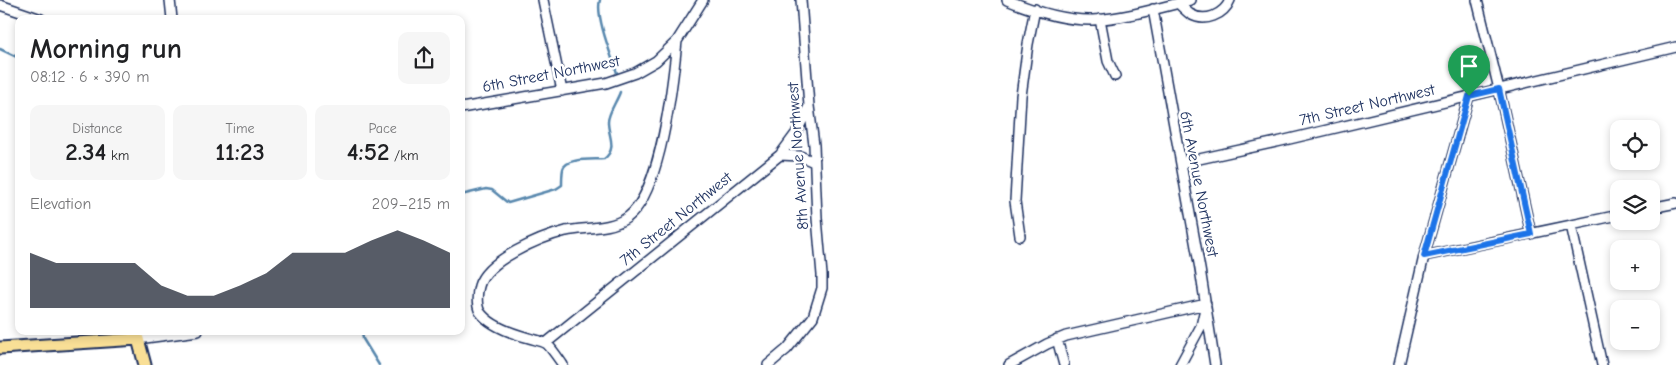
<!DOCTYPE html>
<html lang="en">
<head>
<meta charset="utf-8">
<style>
	:root { --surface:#fff; --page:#f6f6f6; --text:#202124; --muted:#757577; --accent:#111827 }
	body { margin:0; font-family:"Comic Neue",sans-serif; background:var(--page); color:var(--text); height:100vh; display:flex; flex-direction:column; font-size:19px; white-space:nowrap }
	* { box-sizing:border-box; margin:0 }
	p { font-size:16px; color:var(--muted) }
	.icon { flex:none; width:28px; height:28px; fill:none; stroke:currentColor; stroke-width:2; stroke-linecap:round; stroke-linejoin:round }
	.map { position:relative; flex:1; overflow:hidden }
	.details { position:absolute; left:15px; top:15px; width:450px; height:320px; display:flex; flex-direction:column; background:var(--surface); border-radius:10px; box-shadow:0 2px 8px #0003 }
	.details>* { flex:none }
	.tools { position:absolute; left:1610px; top:120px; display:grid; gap:10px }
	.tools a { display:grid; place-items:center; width:50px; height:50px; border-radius:10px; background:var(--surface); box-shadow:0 2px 8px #0003; font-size:25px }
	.pin { position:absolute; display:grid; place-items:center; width:42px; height:42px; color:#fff; margin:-51px -21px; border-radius:50% 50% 50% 0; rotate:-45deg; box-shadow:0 0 5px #0007 }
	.pin .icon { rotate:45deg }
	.round { display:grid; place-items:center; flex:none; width:52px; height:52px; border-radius:10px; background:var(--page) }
	.headline { display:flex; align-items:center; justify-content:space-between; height:85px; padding:0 15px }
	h1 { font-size:28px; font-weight:800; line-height:38px }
	.metrics { display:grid; grid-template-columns:repeat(3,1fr); gap:8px; height:85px; padding:5px 15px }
	.metrics div { display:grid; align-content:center; border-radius:10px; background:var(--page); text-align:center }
	.metrics b { font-size:25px; font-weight:800 }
	.metrics small { font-size:14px; font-weight:400 }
	.metrics p { font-size:14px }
	.chart { height:140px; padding:10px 15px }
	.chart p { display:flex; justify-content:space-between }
	.chart svg { width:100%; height:90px; margin-top:5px; fill:var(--accent); opacity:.7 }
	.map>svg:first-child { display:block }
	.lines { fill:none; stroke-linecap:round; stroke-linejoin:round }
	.stream { stroke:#5988ae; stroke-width:2.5 }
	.minor-casing { stroke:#1b2f5e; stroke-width:12 }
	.major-casing { stroke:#1b2f5e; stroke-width:15 }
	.minor { stroke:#fff; stroke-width:9 }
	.major { stroke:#f9df96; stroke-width:11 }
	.route-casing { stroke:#fff; stroke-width:10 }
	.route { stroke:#1a73e8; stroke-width:6 }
	.labels { text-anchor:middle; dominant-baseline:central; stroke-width:5; stroke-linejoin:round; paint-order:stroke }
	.street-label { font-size:16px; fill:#1b2f5e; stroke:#fff }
</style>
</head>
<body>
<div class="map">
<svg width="1676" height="365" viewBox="0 0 1676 365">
	<rect width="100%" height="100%" fill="#fff"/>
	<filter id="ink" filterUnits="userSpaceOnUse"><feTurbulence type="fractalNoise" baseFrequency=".02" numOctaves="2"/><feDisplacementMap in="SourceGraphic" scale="10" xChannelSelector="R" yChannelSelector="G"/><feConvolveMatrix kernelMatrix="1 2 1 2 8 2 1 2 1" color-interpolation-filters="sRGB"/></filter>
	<g filter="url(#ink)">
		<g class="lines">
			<path class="stream" d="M600,0C595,16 612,57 617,73
				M0,49L19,58
				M461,195L486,189L492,190L508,203L556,189L562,185C562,180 562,174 563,169C566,157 594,160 604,159C618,148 608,136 608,122C608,113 617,101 620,92
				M362,331L363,339L379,365"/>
			<g class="minor-casing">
				<path id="minor" d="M170,0L172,19
					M543,0L562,91
					M1007,0C1034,11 1064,21 1093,20C1126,18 1159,8 1191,0
					M1477,0L1499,89L1531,234
					M1178,3C1182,7 1186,11 1190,14C1205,23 1224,15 1230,0
					M0,5L41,19
					M1153,9L1200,269L1215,365
					M1100,19L1108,61L1115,76
					M461,108L606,83L635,73L656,61L677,41L703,0
					M780,155L800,156L814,162
					M1181,163L1281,141L1676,47
					M1651,208L1676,203
					M1571,225L1602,365
					M1020,236L1015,201L1021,96L1028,44L1035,9
					M1424,256L1619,215
					M138,339L198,331
					M1057,339L1064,365
					M546,343L780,155L797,132L808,108
					M563,365C558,358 553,350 547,344C543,341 535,340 529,338C514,334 490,326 480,312C476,305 477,293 479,286C486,260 542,237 566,231C586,227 610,230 628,217C661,192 673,82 677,41
					M768,365L787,349L813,317L822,288V275L817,218L814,145L809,106L801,0
					M1009,365L1047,344L1066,336L1206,304L1201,326L1180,365
					M1399,365L1424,256L1469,96"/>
			</g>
			<g class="major-casing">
				<path id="major" d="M0,348L138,339L145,365"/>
			</g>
			<use href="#minor" class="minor"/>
			<use href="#major" class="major"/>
		</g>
	</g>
	<g class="lines" filter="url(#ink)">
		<g class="route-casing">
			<path id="route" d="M1499,89L1531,234L1424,256L1469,96Z"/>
		</g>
		<use href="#route" class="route"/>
	</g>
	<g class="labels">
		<g class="street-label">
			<text transform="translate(551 74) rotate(-11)">6th Street Northwest</text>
			<text transform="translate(1367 105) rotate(-13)">7th Street Northwest</text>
			<text transform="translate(798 156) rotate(-94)">8th Avenue Northwest</text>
			<text transform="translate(1199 184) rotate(79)">6th Avenue Northwest</text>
			<text transform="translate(676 219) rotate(-39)">7th Street Northwest</text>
		</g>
	</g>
</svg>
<div class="tools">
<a><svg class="icon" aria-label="locate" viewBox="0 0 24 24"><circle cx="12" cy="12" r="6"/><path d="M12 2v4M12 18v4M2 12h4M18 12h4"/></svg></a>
<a><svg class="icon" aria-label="layers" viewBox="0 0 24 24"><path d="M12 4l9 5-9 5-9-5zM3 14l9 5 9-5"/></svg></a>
<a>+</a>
<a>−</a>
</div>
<div class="pin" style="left:1469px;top:96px;background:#1e9e55"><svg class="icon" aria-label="arrive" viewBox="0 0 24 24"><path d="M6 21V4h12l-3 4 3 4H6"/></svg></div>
<section class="details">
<div class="headline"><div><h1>Morning run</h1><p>08:12 · 6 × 390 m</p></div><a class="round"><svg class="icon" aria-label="share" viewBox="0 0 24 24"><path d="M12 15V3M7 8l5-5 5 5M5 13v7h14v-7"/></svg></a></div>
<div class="metrics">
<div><p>Distance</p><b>2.34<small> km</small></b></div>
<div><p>Time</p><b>11:23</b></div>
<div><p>Pace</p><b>4:52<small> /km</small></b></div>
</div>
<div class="chart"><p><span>Elevation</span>209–215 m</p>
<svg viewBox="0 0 160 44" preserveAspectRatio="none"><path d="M0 44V17L10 22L20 22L30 22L40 22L50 33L60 38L70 38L80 33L90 27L100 17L110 17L120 17L130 11L140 6L150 11L160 17V44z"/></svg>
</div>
</section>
</div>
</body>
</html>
